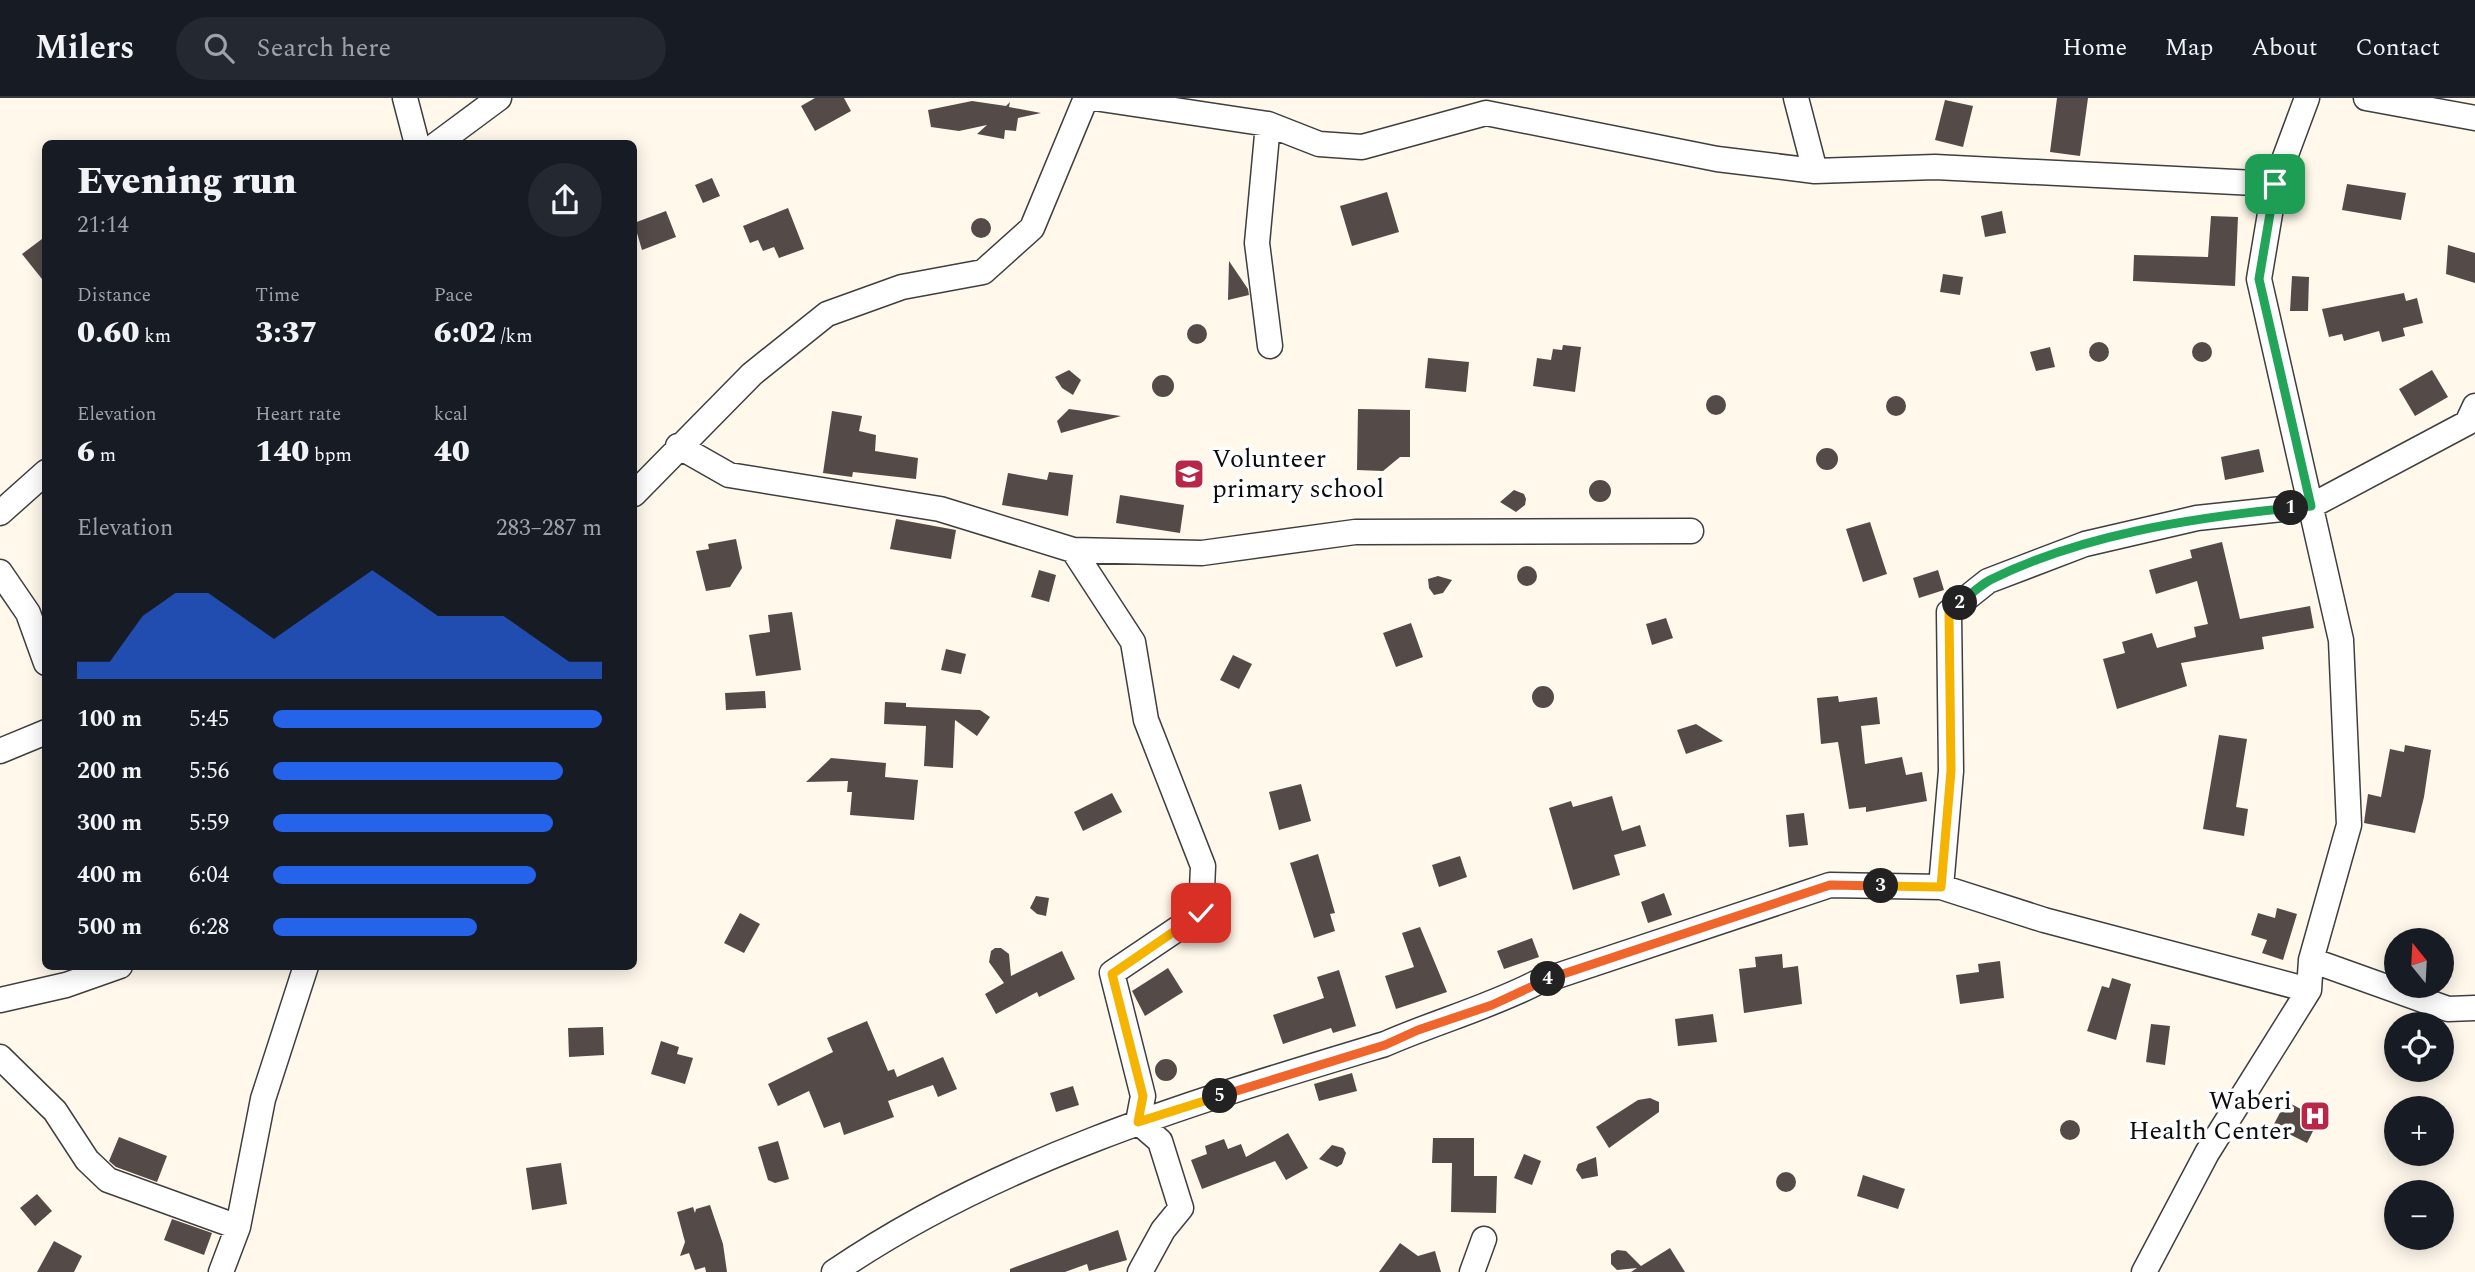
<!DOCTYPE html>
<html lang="en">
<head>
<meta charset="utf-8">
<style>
	:root { --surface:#171b24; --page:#242831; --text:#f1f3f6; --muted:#9ea1a6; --line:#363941; --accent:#2563eb }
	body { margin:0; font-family:Spectral,serif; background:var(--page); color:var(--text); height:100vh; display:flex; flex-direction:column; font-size:26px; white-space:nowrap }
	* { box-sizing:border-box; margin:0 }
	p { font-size:23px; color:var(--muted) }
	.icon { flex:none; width:38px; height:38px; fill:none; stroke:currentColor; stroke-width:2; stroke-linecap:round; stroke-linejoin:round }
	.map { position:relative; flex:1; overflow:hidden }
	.details { position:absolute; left:42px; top:42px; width:595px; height:830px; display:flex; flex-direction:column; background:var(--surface); border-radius:10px; box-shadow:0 4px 18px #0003 }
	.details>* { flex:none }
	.needle { width:46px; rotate:342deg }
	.fabs { position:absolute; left:2384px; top:830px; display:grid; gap:14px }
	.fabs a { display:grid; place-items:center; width:70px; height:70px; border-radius:50%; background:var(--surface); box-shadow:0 4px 18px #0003; font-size:35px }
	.pin { position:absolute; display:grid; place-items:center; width:60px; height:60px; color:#fff; margin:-30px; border-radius:14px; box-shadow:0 4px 10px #0006 }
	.km { position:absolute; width:35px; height:35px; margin:-18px; border-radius:50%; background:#222; color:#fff; font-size:19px; line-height:35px; text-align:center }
	.round { display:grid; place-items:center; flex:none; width:74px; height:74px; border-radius:37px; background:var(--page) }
	.summary { display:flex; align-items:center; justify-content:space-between; height:119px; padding:0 35px }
	h1 { font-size:38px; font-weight:800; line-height:52px }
	.figures { display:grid; grid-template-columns:repeat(3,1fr); gap:10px; height:119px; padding:7px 35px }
	.figures div { display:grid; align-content:center }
	.figures b { font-size:30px; font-weight:800 }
	.figures small { font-size:19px; font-weight:400 }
	.figures p { font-size:19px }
	.chart { height:196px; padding:14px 35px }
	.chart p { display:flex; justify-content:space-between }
	.chart svg { width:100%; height:126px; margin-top:7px; fill:var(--accent); opacity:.7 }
	ul { padding:0 35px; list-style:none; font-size:23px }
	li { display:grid; grid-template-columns:112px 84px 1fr; align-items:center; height:52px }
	li i { height:18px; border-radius:9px; background:var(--accent) }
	header { display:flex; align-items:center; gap:42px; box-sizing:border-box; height:98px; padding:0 35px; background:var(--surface); border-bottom:2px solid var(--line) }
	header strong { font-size:33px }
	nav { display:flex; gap:38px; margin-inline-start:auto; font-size:24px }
	.search { width:490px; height:63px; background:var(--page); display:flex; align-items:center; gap:18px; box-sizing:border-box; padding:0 24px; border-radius:38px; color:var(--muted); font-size:26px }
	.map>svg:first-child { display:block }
	.building { fill:#544b49 }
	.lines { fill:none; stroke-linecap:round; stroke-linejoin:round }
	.street-casing { stroke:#3f3f3f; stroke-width:27 }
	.street { stroke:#fff; stroke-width:24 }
	.split-1-casing { stroke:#fff; stroke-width:14 }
	.split-2-casing { stroke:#fff; stroke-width:14 }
	.split-3-casing { stroke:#fff; stroke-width:14 }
	.split-4-casing { stroke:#fff; stroke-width:14 }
	.split-5-casing { stroke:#fff; stroke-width:14 }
	.split-6-casing { stroke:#fff; stroke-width:14 }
	.split-1 { stroke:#22a559; stroke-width:9 }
	.split-2 { stroke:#22a559; stroke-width:9 }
	.split-3 { stroke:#f5b400; stroke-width:9 }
	.split-4 { stroke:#f0652b; stroke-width:9 }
	.split-5 { stroke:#f0652b; stroke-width:9 }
	.split-6 { stroke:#f5b400; stroke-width:9 }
	.labels { text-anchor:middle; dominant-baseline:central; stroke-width:7; stroke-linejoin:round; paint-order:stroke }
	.poi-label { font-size:26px; fill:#0c0c0c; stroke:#fff; text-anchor:start }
</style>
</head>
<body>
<header>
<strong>Milers</strong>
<div class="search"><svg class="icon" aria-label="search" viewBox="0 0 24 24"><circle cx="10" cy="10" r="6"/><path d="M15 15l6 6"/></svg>Search here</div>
<nav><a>Home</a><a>Map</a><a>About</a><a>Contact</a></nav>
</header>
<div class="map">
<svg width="2475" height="1174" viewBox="0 0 2475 1174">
	<rect width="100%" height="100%" fill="#fff8eb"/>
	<path class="building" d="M815,0H844L851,13L815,33L801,8Z
		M2057,0H2088L2080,58L2050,54Z
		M1945,2L1973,8L1963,49L1935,42Z
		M972,3L1006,8L1010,4L1009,9L1041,15L1018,20L1016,33L1005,32L1004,41L977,36L987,27L959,33L931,29L928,12Z
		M712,80L720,98L703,105L695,87Z
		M2347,86L2406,95L2401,122L2342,112Z
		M1387,94L1399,134L1352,148L1340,108Z
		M788,110L804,151L779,160L774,149L763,153L758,142L750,145L743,128Z
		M666,113L676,139L642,152L634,125Z
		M2002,113L2006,135L1985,139L1981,118Z
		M2211,118L2238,119L2235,188L2133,183L2134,157L2208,159Z
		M971 130a10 10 0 1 1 20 0a10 10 0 1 1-20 0Z
		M46,138V186L22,156Z
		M2448,147L2475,155V185L2446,176Z
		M1229,163L1248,191L1249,197L1228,202Z
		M1943,176L1963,179L1960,197L1940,194Z
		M2292,178L2309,179L2308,213H2290Z
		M2404,195L2406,203L2417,200L2423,225L2403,230L2405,238L2382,244L2379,233L2344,243L2342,236L2329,239L2322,211Z
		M1187 236a10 10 0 1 1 20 0a10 10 0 1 1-20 0Z
		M2192 254a10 10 0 1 1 20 0a10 10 0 1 1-20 0Z
		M2089 254a10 10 0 1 1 20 0a10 10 0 1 1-20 0Z
		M1563,247L1581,249L1575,294L1533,288L1537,260L1551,262L1553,251L1562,252Z
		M2050,249L2055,269L2036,273L2030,254Z
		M1428,260L1469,264L1466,294L1425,290Z
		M1069,272L1081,282L1073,297L1062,290L1055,279Z
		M2432,272L2448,299L2415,318L2399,291Z
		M1152 288a11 11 0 1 1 22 0a11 11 0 1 1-22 0Z
		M1706 307a10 10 0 1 1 20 0a10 10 0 1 1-20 0Z
		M1886 308a10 10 0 1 1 20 0a10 10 0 1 1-20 0Z
		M1069,311L1121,318L1061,335L1057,323Z
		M1358,311L1410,312V359H1400L1383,373L1357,372Z
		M832,313L862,318L859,333L876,337L875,353L918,360L916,381L853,374L852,379L823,375Z
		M1816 361a11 11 0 1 1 22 0a11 11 0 1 1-22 0Z
		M2259,351L2264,374L2225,382L2221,359Z
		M1049,374L1073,377L1068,418L1002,407L1008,375L1047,382Z
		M1589 393a11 11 0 1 1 22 0a11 11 0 1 1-22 0Z
		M1514,392L1524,396L1526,401L1525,407L1516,414L1500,404Z
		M1120,397L1184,407L1180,435L1116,425Z
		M896,421L956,432L951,461L890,451Z
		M1870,424L1887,476L1863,484L1846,431Z
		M736,441L742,470L730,489L706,493L696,453L709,451L708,446Z
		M2222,444L2240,521L2310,508L2314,530L2262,539L2264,551L2181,565L2187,588L2117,611L2103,561L2125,555L2122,544L2152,535L2157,550L2196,539L2194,529L2208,526L2197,483L2156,496L2149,472L2192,460L2190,452Z
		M1517 478a10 10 0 1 1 20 0a10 10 0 1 1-20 0Z
		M1039,472L1056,477L1049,504L1031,499Z
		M1938,472L1944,492L1919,500L1913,480Z
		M1438,478L1452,482L1443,495L1434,497L1429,490L1428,481Z
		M792,514L801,572L756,578L749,537L770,534L768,517Z
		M1666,520L1673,540L1652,547L1646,526Z
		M1411,525L1423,559L1396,569L1383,535Z
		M946,551L966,556L961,576L941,572Z
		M1233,557L1252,566L1239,591L1220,582Z
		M1532 599a11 11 0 1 1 22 0a11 11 0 1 1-22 0Z
		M765,593L766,610L726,612L725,595Z
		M1838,598L1839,604L1877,599L1880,626L1861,628L1865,666L1902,659L1906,677L1922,674L1927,703L1866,714V709L1849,711L1838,644L1821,646L1817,600Z
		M885,604L906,605V609L980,612L990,619L977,638L955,622L953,670L924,668L926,628L884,626Z
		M1696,626L1723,643L1686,656L1677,632Z
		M2219,637L2247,641L2236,709L2248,711L2244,738L2203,731Z
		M2405,647L2431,652L2424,699L2415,735L2364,725L2368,696L2381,699L2390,651L2404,654Z
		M831,660L886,665L885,679L918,682L914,722L850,717L852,694H847L848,683L806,684Z
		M1301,686L1311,723L1279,732L1269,694Z
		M1112,695L1122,714L1083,733L1074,714Z
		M1612,698L1622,733L1640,727L1646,748L1614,757L1620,777L1573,792L1549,710L1571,703L1573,709Z
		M1804,715L1808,747L1789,749L1786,717Z
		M1318,756L1335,815L1330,816L1335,833L1314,840L1290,765Z
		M1460,758L1467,779L1439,789L1432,767Z
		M1664,795L1672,817L1648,825L1641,804Z
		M1036,798L1049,800L1046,818L1037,816L1030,810Z
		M2277,810L2297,816L2283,862L2262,855L2267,842L2251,837L2258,815L2275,820Z
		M740,815L760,826L744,855L724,845Z
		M1420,829L1447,894L1396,911L1385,878L1414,869L1402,835Z
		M1532,840L1539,859L1504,871L1497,853Z
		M995,850H1001L1009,856L1011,878L1062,853L1075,881L1039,899L1037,894L996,916L985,896L1004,885L989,864L991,853Z
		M1782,856L1783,870L1798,868L1802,906L1744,915L1739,871L1756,869L1755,859Z
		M2000,863L2004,900L1960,906L1956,877L1979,874L1978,866Z
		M1168,870L1183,894L1145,918L1132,893Z
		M1339,872L1356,928L1333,935L1331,930L1283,946L1273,917L1324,900L1317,879Z
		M2112,880L2131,886L2116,942L2087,933L2102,888L2109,890Z
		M1713,916L1717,944L1678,948L1675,921Z
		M867,923L888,973L894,971L897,979L943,959L957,991L938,999L933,987L888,1003L894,1019L844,1037L840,1024L824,1030L809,993L778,1008L768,986L833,954L827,940Z
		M2151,926L2170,928L2165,967L2146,964Z
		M603,929L604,957L569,959L568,930Z
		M661,943L679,949L677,956L693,960L685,986L651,976Z
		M1155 972a11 11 0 1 1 22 0a11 11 0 1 1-22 0Z
		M1352,975L1357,993L1319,1003L1314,986Z
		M1073,988L1079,1007L1056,1014L1050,995Z
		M1650,1000L1659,1004V1014L1609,1050L1596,1029L1638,1002Z
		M2286,1003L2319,1021L2307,1045L2273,1028Z
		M2060 1032a10 10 0 1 1 20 0a10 10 0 1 1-20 0Z
		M1288,1035L1308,1070L1286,1082L1275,1063L1202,1091L1191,1062L1207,1056L1205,1048L1224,1041L1228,1051L1241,1046L1246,1059Z
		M119,1039L167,1058L157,1084L116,1069L109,1063Z
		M1433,1040H1474V1078H1497L1496,1115L1451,1114L1452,1065H1432Z
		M778,1043L789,1081L775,1085L768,1082L758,1049Z
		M1332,1047L1343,1050L1346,1055L1342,1066L1337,1069L1319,1061Z
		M1524,1056L1541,1063L1532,1087L1514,1080Z
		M1596,1059L1598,1078L1582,1081L1576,1072L1578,1066Z
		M561,1065L567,1106L532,1112L526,1070Z
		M1776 1084a10 10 0 1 1 20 0a10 10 0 1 1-20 0Z
		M1863,1077L1905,1091L1898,1111L1857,1098Z
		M37,1096L52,1113L35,1128L20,1110Z
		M710,1107L723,1146L727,1174H706L705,1169L695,1172L689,1155L680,1158L685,1144L677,1114L693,1109L695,1115L696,1111Z
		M172,1121L212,1135L204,1157L164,1142Z
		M1118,1132L1127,1162L1089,1173L1087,1166L1065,1174H1010V1171Z
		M54,1143L82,1158L74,1174H37Z
		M1400,1145L1418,1158L1435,1153L1441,1174H1379Z
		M1670,1150L1685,1174H1631L1637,1170L1617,1172L1611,1166V1156L1617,1152L1626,1153L1641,1168Z"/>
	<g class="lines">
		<g class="street-casing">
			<path id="street" d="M405,0L417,46
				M1094,0L1268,26L1319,46L1362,49L1486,15L1717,61L1815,73L1935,69L2275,86
				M1796,0L1815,73
				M2366,0L2475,20
				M1268,26L1257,145L1270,248
				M437,46L499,0
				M678,348L729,377L940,411L1073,452L1202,455L1355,434L1691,433
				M634,396L752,276L827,216L902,189L983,174L1032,130L1086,0
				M0,415L46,374
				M1073,452L1133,544L1146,622L1203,768L1201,815L1112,875L1143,998L1138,1024L1160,1043L1181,1110L1163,1132L1140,1174
				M0,474L28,515L46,565
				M0,653L46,634
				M1941,789L2044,822L2309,892
				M2311,862L2448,911L2475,910
				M0,902L66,887L120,868
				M0,959L55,1013L87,1062L108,1082L238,1129
				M221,1174L238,1129L263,1001L306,868
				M834,1174C999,1061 1196,1003 1385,946C1435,924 1487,910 1536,885L1830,787L1941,789L1951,673L1949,514L1988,483L2085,446L2197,420L2311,408L2467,325L2475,308
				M1472,1174L1484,1141
				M2144,1174L2207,1055L2309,892L2311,862L2349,727L2341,542L2259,181L2275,86L2307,0"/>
		</g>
		<use href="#street" class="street"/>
	</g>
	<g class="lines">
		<g class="split-1-casing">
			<path id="split-1" d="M2275,86L2259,181L2311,408L2291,410"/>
		</g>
		<g class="split-2-casing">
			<path id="split-2" d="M1960,505C1969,498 1979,488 1990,482C2080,437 2191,420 2291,410"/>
		</g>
		<g class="split-3-casing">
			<path id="split-3" d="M1881,788L1941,789L1951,673L1949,514L1960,505"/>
		</g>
		<g class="split-4-casing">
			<path id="split-4" d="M1548,881L1830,787L1881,788"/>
		</g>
		<g class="split-5-casing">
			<path id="split-5" d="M1220,998L1385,947L1418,932L1492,907L1548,881"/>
		</g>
		<g class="split-6-casing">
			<path id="split-6" d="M1201,815L1112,876L1143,998L1138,1024L1220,998"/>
		</g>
		<use href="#split-1" class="split-1"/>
		<use href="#split-2" class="split-2"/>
		<use href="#split-3" class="split-3"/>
		<use href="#split-4" class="split-4"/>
		<use href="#split-5" class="split-5"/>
		<use href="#split-6" class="split-6"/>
	</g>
	<defs>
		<g id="school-square" transform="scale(1.575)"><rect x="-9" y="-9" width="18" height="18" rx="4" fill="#b92747" stroke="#fff"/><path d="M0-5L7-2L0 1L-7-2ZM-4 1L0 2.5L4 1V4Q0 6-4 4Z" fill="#fff"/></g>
		<g id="hospital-square" transform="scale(1.575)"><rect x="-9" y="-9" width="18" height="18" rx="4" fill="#b92747" stroke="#fff"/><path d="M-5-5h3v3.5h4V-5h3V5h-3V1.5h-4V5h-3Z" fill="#fff"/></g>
	</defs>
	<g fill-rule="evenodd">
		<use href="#school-square" x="1189" y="376"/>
		<use href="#hospital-square" x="2315" y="1018"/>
	</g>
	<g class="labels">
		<g class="poi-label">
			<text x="1212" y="361">Volunteer<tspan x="1212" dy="30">primary school</tspan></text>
			<text x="2292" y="1003" text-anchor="end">Waberi<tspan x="2292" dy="30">Health Center</tspan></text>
		</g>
	</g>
</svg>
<div class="fabs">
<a><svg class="needle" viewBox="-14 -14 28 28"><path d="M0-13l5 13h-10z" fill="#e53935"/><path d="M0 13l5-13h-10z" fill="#9ea1a6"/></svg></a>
<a><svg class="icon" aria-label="locate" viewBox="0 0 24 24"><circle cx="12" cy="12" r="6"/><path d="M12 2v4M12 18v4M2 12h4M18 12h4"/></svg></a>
<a>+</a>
<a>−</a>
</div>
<div class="pin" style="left:2275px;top:86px;background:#1e9e55"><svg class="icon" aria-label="arrive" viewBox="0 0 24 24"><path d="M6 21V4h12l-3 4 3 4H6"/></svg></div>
<div class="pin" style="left:1201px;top:815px;background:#d93025"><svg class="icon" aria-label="check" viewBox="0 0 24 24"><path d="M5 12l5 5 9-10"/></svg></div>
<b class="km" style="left:2291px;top:410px">1</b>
<b class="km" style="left:1960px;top:505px">2</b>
<b class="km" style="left:1881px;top:788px">3</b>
<b class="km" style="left:1548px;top:881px">4</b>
<b class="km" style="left:1220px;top:998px">5</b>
<section class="details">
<div class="summary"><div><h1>Evening run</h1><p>21:14</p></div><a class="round"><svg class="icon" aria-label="share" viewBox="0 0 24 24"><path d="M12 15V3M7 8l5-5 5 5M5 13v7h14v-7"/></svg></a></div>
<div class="figures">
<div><p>Distance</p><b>0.60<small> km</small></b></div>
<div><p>Time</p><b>3:37</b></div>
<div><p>Pace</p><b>6:02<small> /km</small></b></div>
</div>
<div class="figures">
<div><p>Elevation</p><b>6<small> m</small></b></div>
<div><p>Heart rate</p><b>140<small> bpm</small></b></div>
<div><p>kcal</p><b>40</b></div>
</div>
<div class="chart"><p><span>Elevation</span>283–287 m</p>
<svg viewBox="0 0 160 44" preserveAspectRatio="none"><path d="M0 44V38L10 38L20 22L30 14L40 14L50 22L60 30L70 22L80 14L90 6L100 14L110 22L120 22L130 22L140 30L150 38L160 38V44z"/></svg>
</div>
<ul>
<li><b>100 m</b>5:45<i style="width:100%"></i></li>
<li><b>200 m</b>5:56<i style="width:88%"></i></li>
<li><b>300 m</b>5:59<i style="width:85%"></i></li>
<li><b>400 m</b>6:04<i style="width:80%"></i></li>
<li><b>500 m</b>6:28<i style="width:62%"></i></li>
</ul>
</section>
</div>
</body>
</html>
